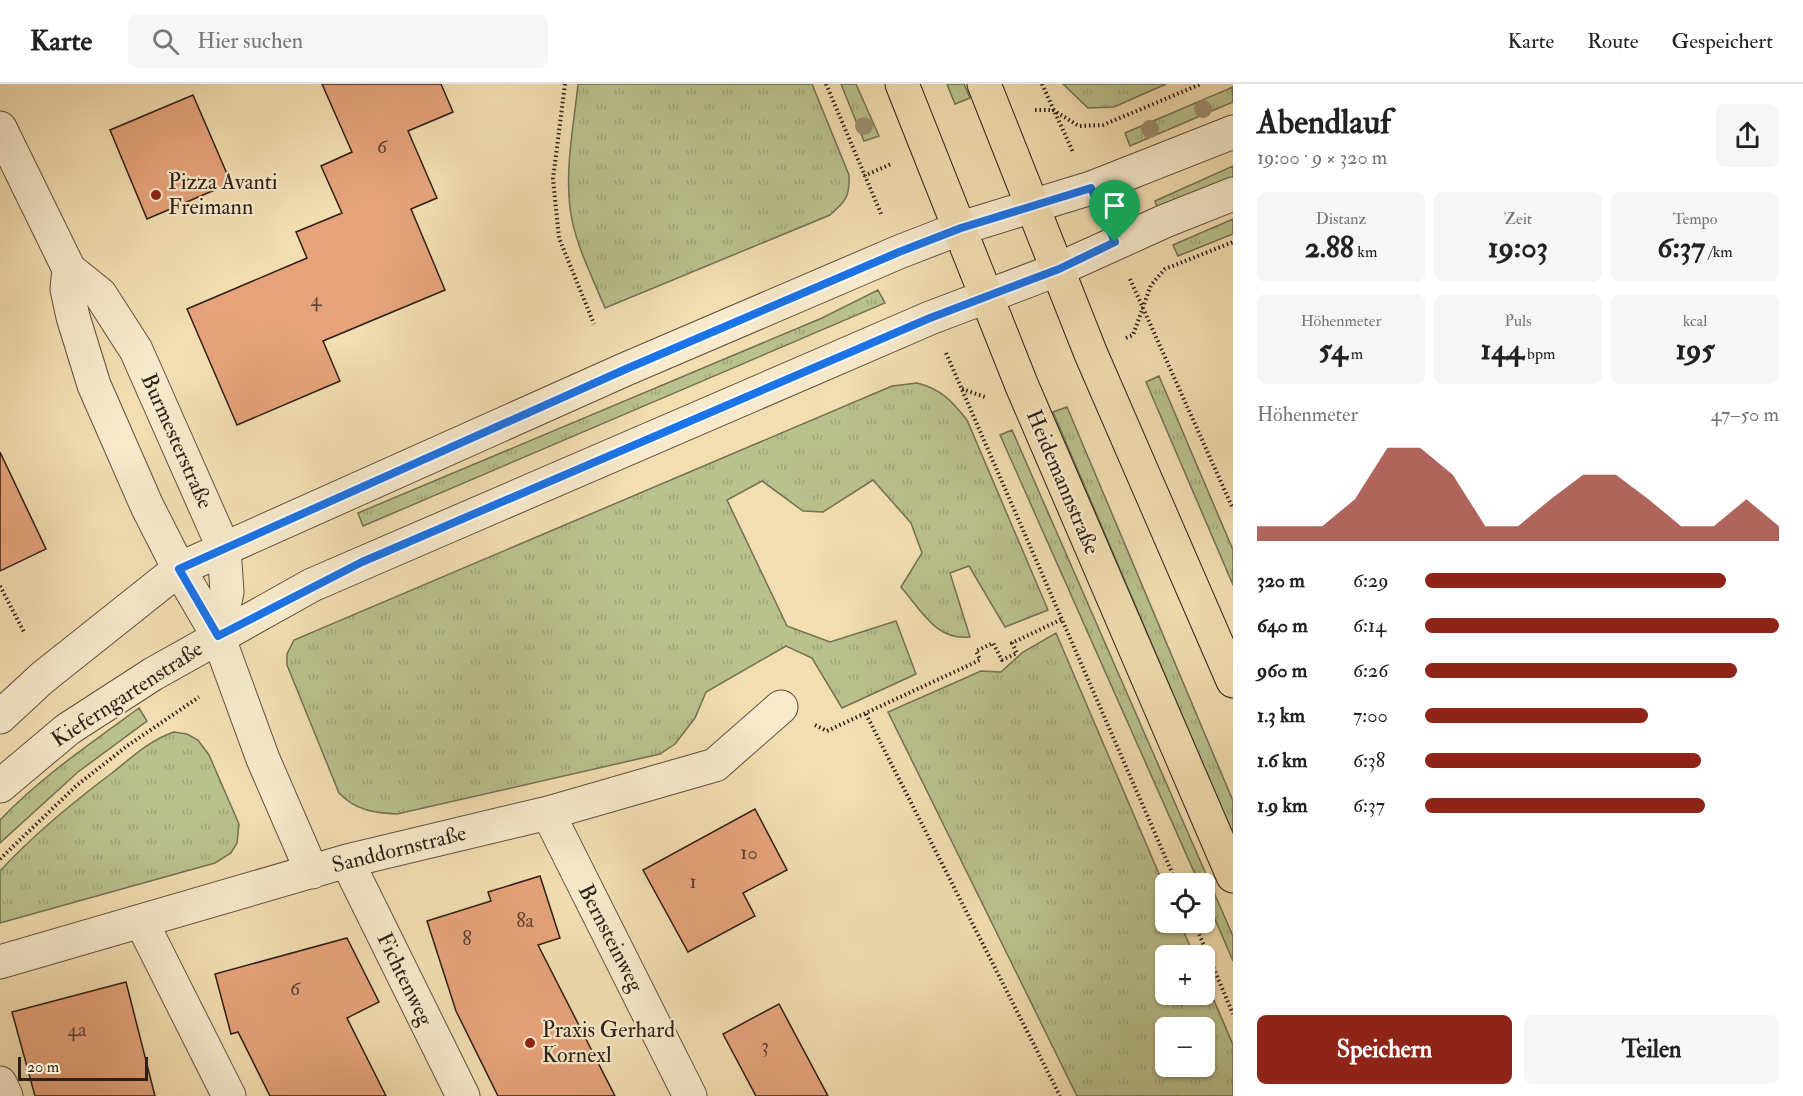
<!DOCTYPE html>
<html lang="de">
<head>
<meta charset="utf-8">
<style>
	:root { --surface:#fff; --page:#f6f6f6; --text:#222; --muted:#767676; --line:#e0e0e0; --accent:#8f2418 }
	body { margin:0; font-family:"IM FELL Double Pica",serif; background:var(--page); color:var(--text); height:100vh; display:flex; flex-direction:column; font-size:22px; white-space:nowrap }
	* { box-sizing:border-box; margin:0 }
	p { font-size:20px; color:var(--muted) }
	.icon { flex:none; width:33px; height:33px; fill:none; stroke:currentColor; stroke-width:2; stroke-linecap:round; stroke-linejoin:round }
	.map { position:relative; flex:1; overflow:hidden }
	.details { display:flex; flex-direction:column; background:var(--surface); width:570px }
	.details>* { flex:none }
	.buttons { position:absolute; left:1155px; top:789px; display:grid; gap:12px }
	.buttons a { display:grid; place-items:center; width:60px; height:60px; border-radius:9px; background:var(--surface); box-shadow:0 2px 4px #0004; font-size:30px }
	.scale { position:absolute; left:18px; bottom:15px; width:130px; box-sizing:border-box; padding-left:6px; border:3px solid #2d1e16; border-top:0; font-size:16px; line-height:21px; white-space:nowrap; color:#2d1e16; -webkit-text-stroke:4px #f7eacc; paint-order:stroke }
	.pin { position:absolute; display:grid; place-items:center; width:51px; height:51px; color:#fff; margin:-62px -26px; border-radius:50% 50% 50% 0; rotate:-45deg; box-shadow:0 0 6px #0007 }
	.pin .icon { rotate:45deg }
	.round { display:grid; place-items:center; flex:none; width:63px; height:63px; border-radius:9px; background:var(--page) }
	.summary { display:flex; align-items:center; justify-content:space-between; height:102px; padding:0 24px }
	h1 { font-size:33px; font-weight:700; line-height:45px }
	.stats { display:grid; grid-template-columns:repeat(3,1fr); gap:9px; height:102px; padding:6px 24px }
	.stats div { display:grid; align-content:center; border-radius:9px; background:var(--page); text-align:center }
	.stats b { font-size:30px; font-weight:700 }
	.stats small { font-size:16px; font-weight:400 }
	.stats p { font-size:16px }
	.chart { height:168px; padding:12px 24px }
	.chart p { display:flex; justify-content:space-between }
	.chart svg { width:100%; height:108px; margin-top:6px; fill:var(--accent); opacity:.7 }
	.cta { display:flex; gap:12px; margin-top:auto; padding:12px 24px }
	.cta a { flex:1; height:69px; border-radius:9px; background:var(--accent); color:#fff; font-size:24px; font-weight:700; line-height:69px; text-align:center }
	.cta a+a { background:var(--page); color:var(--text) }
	ul { padding:0 24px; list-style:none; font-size:20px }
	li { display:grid; grid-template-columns:96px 72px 1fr; align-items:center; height:45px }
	li i { height:15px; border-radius:8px; background:var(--accent) }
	header { display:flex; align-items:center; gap:36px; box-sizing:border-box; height:84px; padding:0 30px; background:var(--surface); border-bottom:2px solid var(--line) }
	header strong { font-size:28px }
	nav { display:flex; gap:33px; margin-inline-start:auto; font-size:21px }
	.search { width:420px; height:54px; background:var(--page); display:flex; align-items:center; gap:15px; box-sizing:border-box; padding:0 21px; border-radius:9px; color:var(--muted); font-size:22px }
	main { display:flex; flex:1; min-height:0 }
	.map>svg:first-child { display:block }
	.grass { fill:url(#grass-tufts); stroke:#737052; stroke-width:1.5; fill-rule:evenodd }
	.building { fill:#e6a37b; stroke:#2d1e16; stroke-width:1.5 }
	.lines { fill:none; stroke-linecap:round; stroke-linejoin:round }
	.minor-casing { stroke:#5e4e3d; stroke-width:35 }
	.major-casing { stroke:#2d1e16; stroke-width:35 }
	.path { stroke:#2d1e16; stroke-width:4; stroke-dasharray:1.5 3; stroke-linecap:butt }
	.minor { stroke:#f7eacc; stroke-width:33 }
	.major { stroke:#f2deb1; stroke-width:33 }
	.tree { fill:#9d8f70 }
	.route-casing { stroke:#fff; stroke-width:12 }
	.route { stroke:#1a73e8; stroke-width:8 }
	.poi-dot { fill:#8f2418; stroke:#f7eacc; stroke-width:2 }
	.labels { text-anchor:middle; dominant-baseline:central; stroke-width:4.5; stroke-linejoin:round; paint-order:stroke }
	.number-label { font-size:20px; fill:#5b3f2f }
	.poi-label { font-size:22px; fill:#2d1e16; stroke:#f7eacc; text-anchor:start }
	.street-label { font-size:22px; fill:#2d1e16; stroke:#f7eacc }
</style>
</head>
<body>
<header>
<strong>Karte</strong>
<div class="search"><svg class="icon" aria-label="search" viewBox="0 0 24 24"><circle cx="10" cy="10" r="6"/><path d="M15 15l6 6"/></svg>Hier suchen</div>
<nav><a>Karte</a><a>Route</a><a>Gespeichert</a></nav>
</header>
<main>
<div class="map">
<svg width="1233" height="1012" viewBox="0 0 1233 1012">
	<defs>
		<pattern id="grass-tufts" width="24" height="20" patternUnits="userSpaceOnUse" patternTransform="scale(1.5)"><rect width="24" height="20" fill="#b9c18d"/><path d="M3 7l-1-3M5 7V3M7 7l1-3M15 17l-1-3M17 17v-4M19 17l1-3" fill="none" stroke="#9fa579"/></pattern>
	</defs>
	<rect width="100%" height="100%" fill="#f2deb1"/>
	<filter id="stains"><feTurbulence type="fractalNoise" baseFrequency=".00333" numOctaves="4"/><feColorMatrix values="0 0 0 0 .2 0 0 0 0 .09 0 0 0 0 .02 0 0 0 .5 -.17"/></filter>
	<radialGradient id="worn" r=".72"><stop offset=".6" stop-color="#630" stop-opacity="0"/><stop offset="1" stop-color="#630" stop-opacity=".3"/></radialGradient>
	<path class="grass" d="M578,0H812L849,91C850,112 846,117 830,131L605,224C592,192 574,158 570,124C565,83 574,40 578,0Z
		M841,0H856L879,52L864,57Z
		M947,0H964L970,14L955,20Z
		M1063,0H1166L1114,23L1088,24Z
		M1233,3V18L1130,62L1125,49Z
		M1233,82V95L1158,126L1155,117Z
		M1233,135V150L1178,172L1173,161Z
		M878,206L885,219L363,442L358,429L822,234Z
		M1159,292L1233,466V501L1146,298Z
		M917,299C941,305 952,317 967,336L1048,526L1005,543L969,482L950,489L970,553C936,557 921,526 901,503L922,469L911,439L873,396L823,428L803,427L762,397L727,416L787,542L830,558L896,537L916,590L842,624L812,574L786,562L706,608L695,634L675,660L660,670L397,730C374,729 355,726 339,709L287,581V570L294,556L892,302Z
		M1067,323L1233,717V751L1053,328Z
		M1012,346L1233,852V877L1205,812L1204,800L1199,799L1000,351Z
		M1056,549L1165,804L1166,838L1180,839L1194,871L1166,872V910H1204L1205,895L1233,961V1012H1077L888,628L981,587L1001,588L1023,568ZM1166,944H1204V982H1166Z
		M139,624L147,637L78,688L0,759V736C41,693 91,659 139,624Z
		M174,648L187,650L198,656L209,671L239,740L237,759L231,769L215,779L0,839V787C34,750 72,719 112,689C132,673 150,656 174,648Z"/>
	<path class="building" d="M322,0H441L453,28L408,47L437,114L411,125L445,206L323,257L340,297L237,341L187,225L307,174L296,148L342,129L321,82L352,68Z
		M193,11L231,99L147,135L110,46Z
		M0,368L46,465L0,487Z
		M755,725L787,786L743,809L755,832L688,868L643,786Z
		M540,792L560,854L538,861L615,1012H498L456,927L427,837L491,817L488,808Z
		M347,854L379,918L347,934L386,1012H270L238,948L231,950L215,890Z
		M126,898L155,1012H35L12,928Z
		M779,920L828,1012H756L723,950Z"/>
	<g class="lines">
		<g class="minor-casing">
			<path id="minor" d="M0,44L69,185L100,210L136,266L224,465L227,508L218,552
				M69,185L67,205L73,233L94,301L147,422L179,485L218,552L263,675L312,788
				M0,633L42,594L179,485L626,285L899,168L961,144L1091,104L1233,48
				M0,702L68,645L153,590L312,501L930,234L1059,185L1165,137L1233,110
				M548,729L690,1012
				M347,777L463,1012
				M142,839L229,1012
				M0,878L347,777L548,729L715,681L781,623
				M0,999L6,1012"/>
		</g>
		<g class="major-casing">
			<path id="major" d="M902,0L1022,302L1233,792
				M984,0L1091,270L1233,597"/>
		</g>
		<path class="path" d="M565,0L553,95L559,154L594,240
			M826,0L882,132
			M1042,0L1073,68
			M1035,26H1052
			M1053,26L1079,42L1103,41L1201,0
			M864,92L891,80
			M1130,195L1233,425
			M1126,254L1133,251L1151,201L1165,185L1233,158
			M946,269L1177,800
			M962,305L985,313
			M0,502L24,548
			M866,630L1060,1012
			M815,641L827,647L980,576L976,567L993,559L1002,576L1017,569L1012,559L1062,535
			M0,775L76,702L127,662L199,613
			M1194,838L1233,930"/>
		<use href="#minor" class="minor"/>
		<use href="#major" class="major"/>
	</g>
	<g class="tree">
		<circle cx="1203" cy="25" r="9"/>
		<circle cx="864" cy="42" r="9"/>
		<circle cx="1150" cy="45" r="9"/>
	</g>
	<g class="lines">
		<g class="route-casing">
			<path id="route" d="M1091,104L1115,158L1059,185L930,234L362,478L218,552L179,485L626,285L899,168L961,144Z"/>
		</g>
		<use href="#route" class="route"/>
	</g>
	<g class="poi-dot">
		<circle cx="156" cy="111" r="6"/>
		<circle cx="530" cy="959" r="6"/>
	</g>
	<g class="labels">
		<g class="number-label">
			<text x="382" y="62">6</text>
			<text x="316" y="215">4</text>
			<text x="749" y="768">10</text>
			<text x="693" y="797">1</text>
			<text x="525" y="836">8a</text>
			<text x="467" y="854">8</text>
			<text x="295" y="904">6</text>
			<text x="77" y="945">4a</text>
			<text x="765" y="961">3</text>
		</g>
		<g class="poi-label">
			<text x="168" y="98">Pizza Avanti<tspan x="168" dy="25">Freimann</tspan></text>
			<text x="542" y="946">Praxis Gerhard<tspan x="542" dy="25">Kornexl</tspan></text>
		</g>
		<g class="street-label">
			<text transform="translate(177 357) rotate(66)">Burmesterstraße</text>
			<text transform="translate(1063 398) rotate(67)">Heidemannstraße</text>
			<text transform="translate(127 610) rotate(-33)">Kieferngartenstraße</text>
			<text transform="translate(399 765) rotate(-14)">Sanddornstraße</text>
			<text transform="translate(611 854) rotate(63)">Bernsteinweg</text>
			<text transform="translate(405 895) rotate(64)">Fichtenweg</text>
		</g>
	</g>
	<rect width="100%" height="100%" filter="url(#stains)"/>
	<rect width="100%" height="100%" fill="url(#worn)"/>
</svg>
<div class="buttons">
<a><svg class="icon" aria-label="locate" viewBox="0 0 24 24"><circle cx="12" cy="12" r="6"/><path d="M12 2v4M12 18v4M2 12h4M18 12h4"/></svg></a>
<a>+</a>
<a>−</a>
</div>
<div class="scale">20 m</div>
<div class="pin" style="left:1115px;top:158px;background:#1e9e55"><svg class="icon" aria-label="arrive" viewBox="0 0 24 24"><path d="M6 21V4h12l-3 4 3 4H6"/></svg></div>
</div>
<section class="details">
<div class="summary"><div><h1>Abendlauf</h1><p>19:00 · 9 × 320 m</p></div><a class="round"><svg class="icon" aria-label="share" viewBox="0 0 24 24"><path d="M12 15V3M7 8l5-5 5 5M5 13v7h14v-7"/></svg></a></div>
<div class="stats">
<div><p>Distanz</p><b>2.88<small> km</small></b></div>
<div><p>Zeit</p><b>19:03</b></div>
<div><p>Tempo</p><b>6:37<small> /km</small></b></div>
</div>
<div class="stats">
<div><p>Höhenmeter</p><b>54<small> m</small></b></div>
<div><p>Puls</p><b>144<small> bpm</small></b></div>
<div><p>kcal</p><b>195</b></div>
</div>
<div class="chart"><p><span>Höhenmeter</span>47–50 m</p>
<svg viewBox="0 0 160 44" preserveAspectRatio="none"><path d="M0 44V38L10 38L20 38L30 27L40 6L50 6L60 17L70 38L80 38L90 27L100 17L110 17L120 27L130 38L140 38L150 27L160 38V44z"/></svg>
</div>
<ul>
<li><b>320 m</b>6:29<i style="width:85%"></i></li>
<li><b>640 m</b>6:14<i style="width:100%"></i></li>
<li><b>960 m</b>6:26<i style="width:88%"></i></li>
<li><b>1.3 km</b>7:00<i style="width:63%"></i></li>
<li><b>1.6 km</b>6:38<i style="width:78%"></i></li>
<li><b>1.9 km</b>6:37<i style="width:79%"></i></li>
</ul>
<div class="cta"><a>Speichern</a><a>Teilen</a></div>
</section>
</main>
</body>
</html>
